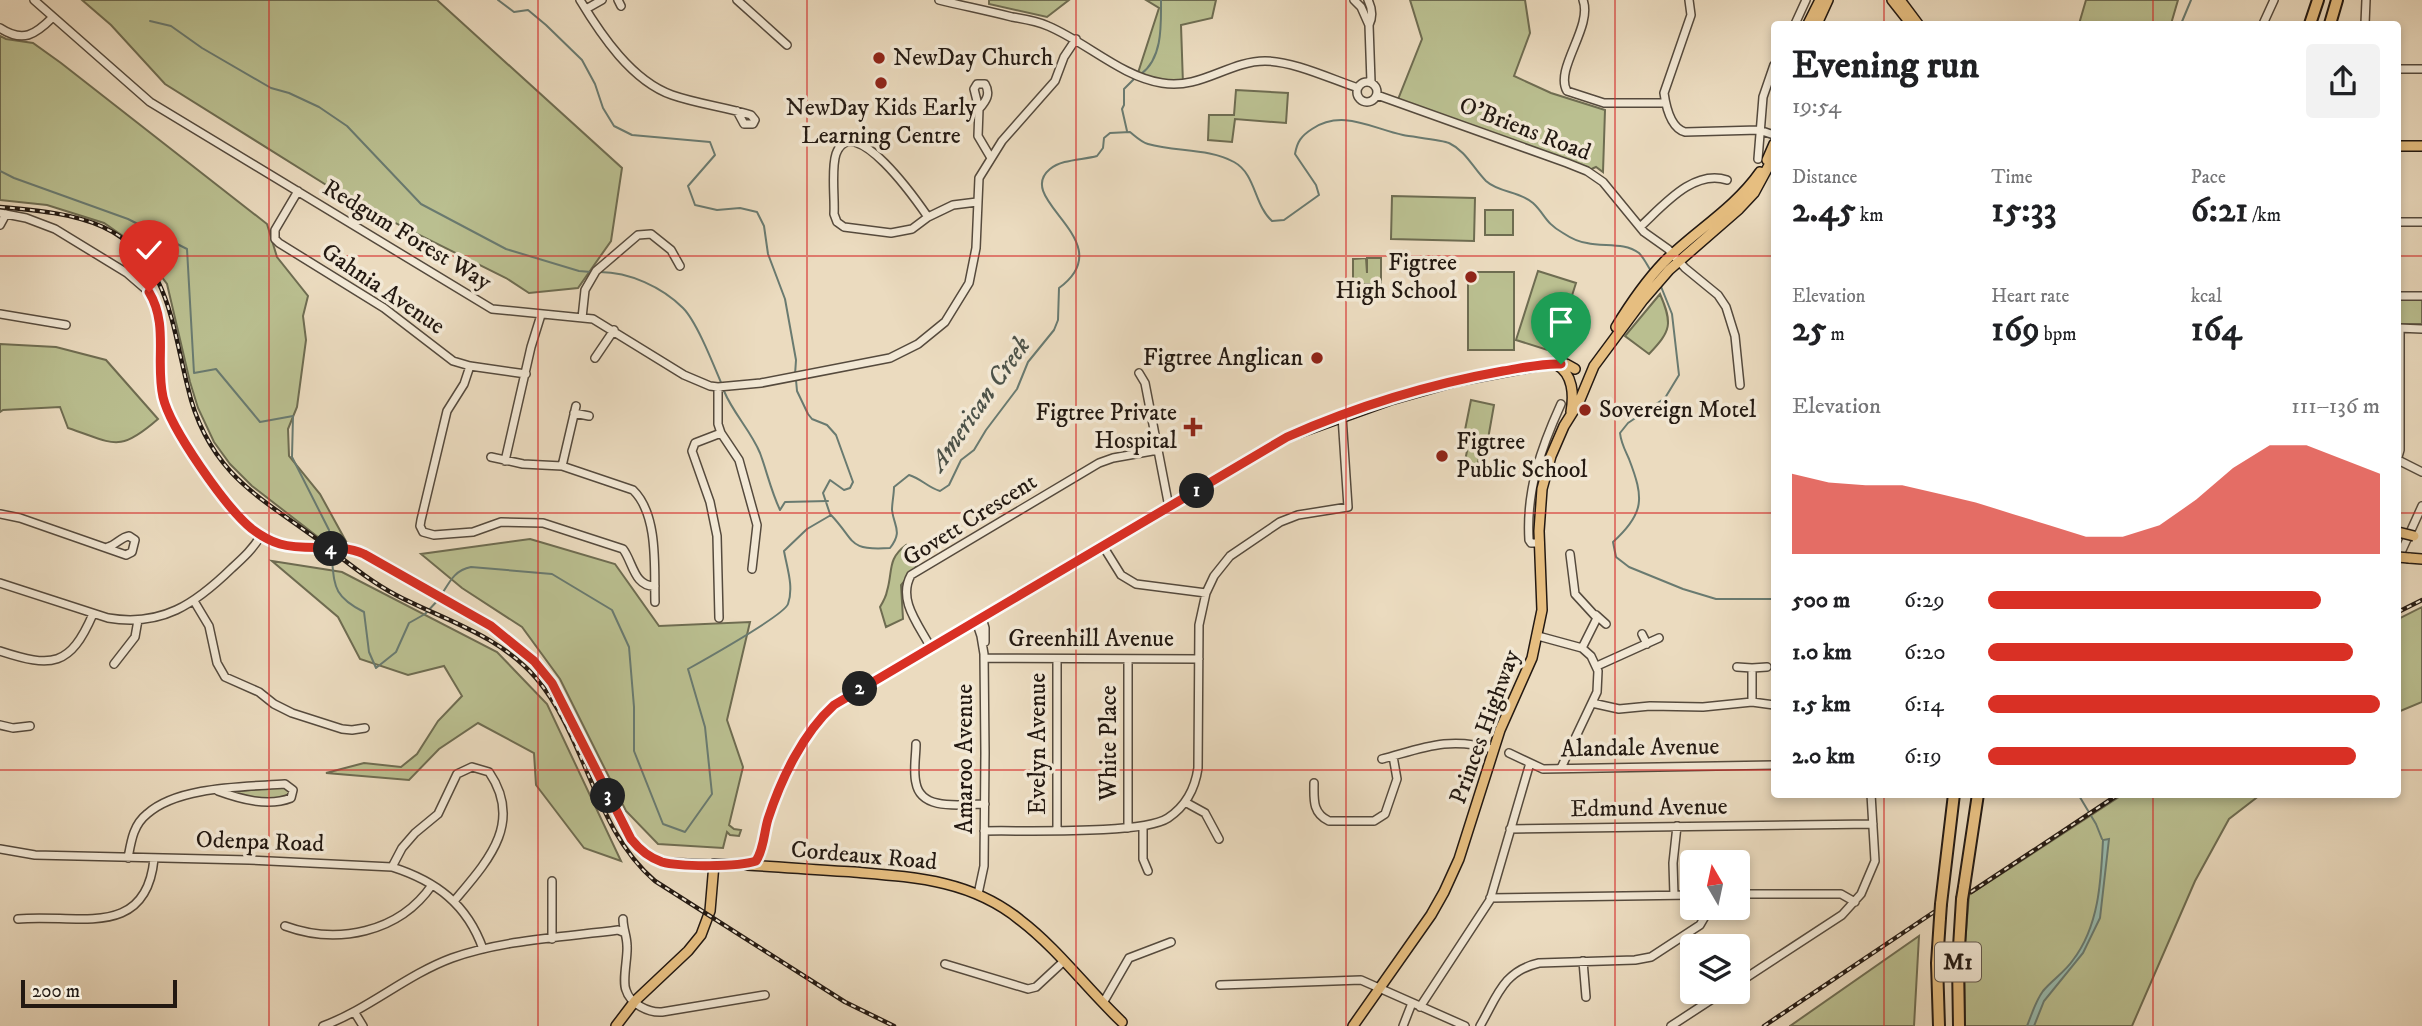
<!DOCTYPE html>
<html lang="en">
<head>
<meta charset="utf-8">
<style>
	:root { --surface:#fff; --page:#f2f2f2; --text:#202124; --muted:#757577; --accent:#d93025 }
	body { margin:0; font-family:"IM FELL DW Pica",serif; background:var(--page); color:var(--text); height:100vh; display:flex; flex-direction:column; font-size:26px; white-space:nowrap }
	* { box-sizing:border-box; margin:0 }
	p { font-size:23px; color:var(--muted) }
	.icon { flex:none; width:38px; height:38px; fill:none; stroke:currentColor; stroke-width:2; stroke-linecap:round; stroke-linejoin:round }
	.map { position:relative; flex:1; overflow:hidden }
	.drawer { position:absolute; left:1771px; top:21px; width:630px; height:777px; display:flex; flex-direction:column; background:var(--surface); border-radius:7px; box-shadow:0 4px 10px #0003 }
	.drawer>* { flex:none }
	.needle { width:46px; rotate:351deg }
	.controls { position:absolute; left:1680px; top:850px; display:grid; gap:14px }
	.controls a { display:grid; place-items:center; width:70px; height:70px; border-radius:7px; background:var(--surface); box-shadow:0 4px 10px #0003; font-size:35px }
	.scale { position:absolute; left:21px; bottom:18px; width:156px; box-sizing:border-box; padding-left:7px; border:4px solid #231912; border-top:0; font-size:19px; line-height:24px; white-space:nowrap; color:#231912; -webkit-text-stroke:5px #f2e8d5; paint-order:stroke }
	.pin { position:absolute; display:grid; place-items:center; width:60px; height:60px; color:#fff; margin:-72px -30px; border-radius:50% 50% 50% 0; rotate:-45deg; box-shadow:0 0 7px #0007 }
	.pin .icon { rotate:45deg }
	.km { position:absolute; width:35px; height:35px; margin:-18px; border-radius:50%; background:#222; color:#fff; font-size:19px; line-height:35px; text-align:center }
	.round { display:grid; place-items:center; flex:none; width:74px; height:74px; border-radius:7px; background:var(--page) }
	.head { display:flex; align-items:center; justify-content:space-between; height:119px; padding:0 21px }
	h1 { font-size:38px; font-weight:800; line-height:52px }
	.stats { display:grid; grid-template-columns:repeat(3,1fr); gap:10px; height:119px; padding:7px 21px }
	.stats div { display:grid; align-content:center }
	.stats b { font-size:35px; font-weight:800 }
	.stats small { font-size:19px; font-weight:400 }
	.stats p { font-size:19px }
	.chart { height:196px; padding:14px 21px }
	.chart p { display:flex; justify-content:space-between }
	.chart svg { width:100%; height:126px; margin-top:7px; fill:var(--accent); opacity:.7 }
	ul { padding:0 21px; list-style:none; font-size:23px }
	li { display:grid; grid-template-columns:112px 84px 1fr; align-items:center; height:52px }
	li i { height:18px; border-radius:9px; background:var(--accent) }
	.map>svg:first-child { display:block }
	.green { fill:#babf90; stroke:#6e6c51; stroke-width:2 }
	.water { fill:#98bbaf; stroke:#697a70; stroke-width:2 }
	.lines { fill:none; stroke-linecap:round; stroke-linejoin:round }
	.stream { stroke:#697a70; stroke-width:2 }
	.minor-casing { stroke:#554a3d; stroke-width:10 }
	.major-casing { stroke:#231912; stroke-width:12 }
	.highway-casing { stroke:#231912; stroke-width:14 }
	.minor { stroke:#f2e8d5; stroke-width:7 }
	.major { stroke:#e6be80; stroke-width:9 }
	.highway { stroke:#e6be80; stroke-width:10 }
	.rail-casing { stroke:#231912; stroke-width:4.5 }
	.rail { stroke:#f2e8d5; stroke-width:2; stroke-dasharray:5; stroke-linecap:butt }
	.major-bridge-casing { stroke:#231912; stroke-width:12; stroke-linecap:butt }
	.highway-bridge-casing { stroke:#231912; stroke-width:14; stroke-linecap:butt }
	.major-bridge { stroke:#e6be80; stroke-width:9 }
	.highway-bridge { stroke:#e6be80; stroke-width:10 }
	.route-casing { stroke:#fff; stroke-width:14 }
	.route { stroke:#d93025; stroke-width:9 }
	.grid { fill:none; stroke:#d62828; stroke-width:2; stroke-opacity:0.55 }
	.poi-dot { fill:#8f2418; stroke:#f2e8d5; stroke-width:2.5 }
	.labels { text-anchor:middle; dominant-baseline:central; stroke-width:7; stroke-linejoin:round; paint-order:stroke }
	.shield { fill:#f2e8d5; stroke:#61574c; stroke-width:2 }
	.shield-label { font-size:23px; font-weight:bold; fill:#231912 }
	.poi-label { font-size:24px; fill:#231912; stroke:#f2e8d5; text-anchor:start }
	.street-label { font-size:24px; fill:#231912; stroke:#f2e8d5 }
	.water-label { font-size:26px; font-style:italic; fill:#4c5249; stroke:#f2e8d5 }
</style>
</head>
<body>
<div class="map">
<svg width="2422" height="1026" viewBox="0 0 2422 1026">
	<rect width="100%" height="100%" fill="#ebdbbf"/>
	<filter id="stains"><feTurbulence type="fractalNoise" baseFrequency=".00286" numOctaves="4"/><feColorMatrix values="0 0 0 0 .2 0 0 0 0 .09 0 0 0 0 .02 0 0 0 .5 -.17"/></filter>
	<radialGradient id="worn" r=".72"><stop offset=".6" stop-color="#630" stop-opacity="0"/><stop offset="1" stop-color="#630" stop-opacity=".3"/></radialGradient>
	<path class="green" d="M82,0H437L622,168L611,241L578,288L529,293L506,278L355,203L165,84L111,25Z
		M989,0H1069L1047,17L989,4Z
		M1146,0H1216L1212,18L1181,25L1183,84L1137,76L1159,8Z
		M1410,0H1525L1530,33L1514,76L1551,93L1605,110L1603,172L1596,167L1587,171L1397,102L1422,39Z
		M2086,0H2178L2171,24H2079Z
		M0,36L6,39L33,43L61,63L267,224L277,257L308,296L303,316L306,340L297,407L288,429L289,456L320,494L348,545L327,544L252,486L230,464L214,442L198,408L190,382L167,284L140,248L104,223L47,205L0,200Z
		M1236,90L1288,93L1286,123L1235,119L1232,142L1208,140L1209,115H1234Z
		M1392,196L1475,198L1474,241L1391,239Z
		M1485,210H1513V235H1485Z
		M1366,258L1367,273V258H1381V284H1353V259Z
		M1538,271L1576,283L1554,352L1516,340Z
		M1468,272H1514V350H1468Z
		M1660,294C1673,324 1671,331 1649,354L1625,336Z
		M2398,299H2422V324H2398Z
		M0,344L56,347L106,360L158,419C118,454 114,443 68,428L60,407L3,410L0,412Z
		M1471,400L1494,405L1488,439L1464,435Z
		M1469,441L1482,443L1477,468L1464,466Z
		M530,539L615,564L659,626L750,622L727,720L743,767L729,825L734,829L741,830L739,836L730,835L727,832L723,848L658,844L626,811L560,679L522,627L462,588L421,554Z
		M906,545L917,566L901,585L903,619L886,627L880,607C883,602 886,597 887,591C893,571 887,559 906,545Z
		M272,561L342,572L497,652L547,704L621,861L584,848L536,785L534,753L478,723L439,749L409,780L326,773L364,763L401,767L417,754L438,721L462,696L444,666L408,675L360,659L338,617Z
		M2422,607V702L2398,712V619Z
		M283,787L290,791L289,796C270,804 248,797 229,792Z
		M2122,795H2260L2229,819L2195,881L2132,1026H1965L1964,957L1969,895Z
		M1919,936L1914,1026H1789H1790Z"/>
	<path class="water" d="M2109,839L2100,918L2083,953L2044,1001L2034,1026H2027C2032,1014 2035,1002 2043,991C2052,980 2065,972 2073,960C2099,926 2101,881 2103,840Z"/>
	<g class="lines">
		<path class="stream" d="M498,0L514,12L528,10L546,25L582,60L595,84L603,108L614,126L632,135L710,142L715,155L688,186L695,205L717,210L740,208L757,212L764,226L768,254L785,299L796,360L795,375
			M150,21L171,26L202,48L271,88L289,93L319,107L347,126L421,204L506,249L579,271L591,272
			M2181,24L2191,0
			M1141,74C1163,58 1161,24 1161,0
			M1127,131L1122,109L1124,105V89L1136,77
			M0,171L14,178L128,219L187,249L194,373L216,369L260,422L293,416L292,457L329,530L331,546
			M600,272C629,272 662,287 683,308C697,322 714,366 722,385
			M1660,284L1672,314L1679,375L1665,398L1628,423L1620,433C1621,443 1625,450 1629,459C1644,498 1645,513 1613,542L1616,557L1629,567L1683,589L1716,599H1774
			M796,380L797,391L808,414L812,419L827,425L836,435L853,482L850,488L844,490L830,480L823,493L830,514
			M724,391C733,413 751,431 760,453C767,472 771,491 780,510L785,502L828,501
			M331,551C335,585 331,595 364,612L369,652L376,668L396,652L409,623L425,614L439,599
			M442,594C450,581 455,570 471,567L552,574L612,610L629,647L634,707V751L663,824L685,832L712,794L705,727L688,669C704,660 784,615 788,604C794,587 787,568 784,551L807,529L831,515C856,541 847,551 890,548C903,531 894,527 892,510C892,503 894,494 894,487L909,475C922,479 927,487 940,491L949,485L961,460L974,450L986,430L1017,389L1028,362L1054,330L1058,320L1059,288C1123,241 1012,200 1050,169C1062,159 1083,160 1097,156L1103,148L1104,138L1110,133L1130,132C1135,136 1141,142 1148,144C1175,152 1209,148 1234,162C1256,174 1254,205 1272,221L1284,220L1319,195L1316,185L1295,154C1297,142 1301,136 1312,129C1342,109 1371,128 1403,135C1413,137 1443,140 1449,143C1466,151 1473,168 1486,181C1499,193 1520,191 1533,203C1545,214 1545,223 1563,233C1569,237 1579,242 1587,243C1604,247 1624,242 1639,253C1644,258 1647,265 1651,271
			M2078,794L2096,824L2102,839"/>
		<g class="minor-casing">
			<path id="minor" d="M34,0L150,102L492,309L593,319L684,375L710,386L718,387L761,383L890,358L918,344L945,322L969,283L976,248L979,178L1002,141L1055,81L1064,57L1076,39
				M580,0C601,35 632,81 672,95C698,104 725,107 751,115L755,120L753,124H744L737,111
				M618,0L621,6
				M737,0L787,45
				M939,0C964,6 988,11 1012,17C1024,19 1037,21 1048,26C1086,42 1122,77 1162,83C1200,90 1229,61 1265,61C1293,61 1331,79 1358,88
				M1354,0L1361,7L1369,25
				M1368,0C1372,8 1373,17 1369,25L1371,82
				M1583,0C1593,27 1554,69 1567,91L1604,103H1665
				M1689,0L1691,15L1664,93C1666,107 1671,128 1685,132L1759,130L1774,135
				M586,9L602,0
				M1795,24L1806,0
				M2263,24L2274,0
				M2365,24L2366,0
				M0,28C23,43 35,35 53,17
				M2398,69H2422
				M1357 92a10 10 0 1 1 20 0a10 10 0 1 1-20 0Z
				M1377,95L1567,163L1587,171L1603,182L1644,232L1668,249L1685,268L1718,295L1726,307L1735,336L1740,385
				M979,109C986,101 991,94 985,84H977L974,89L979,109L978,136L991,158
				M1758,159L1763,97L1774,65
				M298,191L275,230V239L279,243L384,308L453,361L470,366L526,374
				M0,213L26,218L55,229L127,273L149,292L156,306L160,322L161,383L168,412L193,454L229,505L251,529L280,544L359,552L499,632L534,661L552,683L614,807L635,844L647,854L662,862L714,864
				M928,217C919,204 853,108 836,154C831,169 835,198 834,214L837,222L844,227L891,233L912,229L928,217L953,205L977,202
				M2398,222H2422
				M0,225L6,214
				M1640,227C1663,206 1693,169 1727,180
				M2398,296H2422
				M0,314L66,325
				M582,318L585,290L596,271L638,235L651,234L671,250L680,266
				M2398,328L2422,329
				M595,358L614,330
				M470,366L464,384L447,411L421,520L420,526L423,532L434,535L473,532L501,522L543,523L623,549C633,562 634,587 655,586
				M1139,373L1145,383L1169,507
				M718,387V424L721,433L739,460L757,525L752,569
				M574,413L589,416
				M491,457L523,464L562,466L633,490C659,515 654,570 655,602
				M2398,457L2400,450V328
				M2398,460L2422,472
				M505,461L531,347L541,315
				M562,466L576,406
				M0,514L20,518L126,555L132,552L135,540L129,536C121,537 116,545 108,547
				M1540,543H1531L1529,540C1526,490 1541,448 1561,404
				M1103,546L1121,575L1136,584L1206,593
				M1570,554L1575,594L1597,618L1582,648
				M2398,559L2422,506
				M0,583L108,618C162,627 195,604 232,568C243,558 254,548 261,535
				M194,601L209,626L217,663L225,677L259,692L274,704L292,713L342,729L352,730L365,728
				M1596,615L1606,624
				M719,618L717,536L710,502L692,451L695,443L721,433
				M982,618L985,628V642
				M976,621L981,636L984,654L985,753L984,866L978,894
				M1642,634L1647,644
				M1538,636L1582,648L1591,656L1598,671L1597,692L1561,768
				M931,648C919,625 897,600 911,575L1099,463L1113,458L1158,450
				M0,651C52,668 70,667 93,614
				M984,658L1199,659
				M1057,659V829
				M114,664L135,637L138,620
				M1597,666L1659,638
				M1737,667L1752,668
				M1752,702V668L1767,667
				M1592,703L1619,709L1650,706L1703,707L1752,702L1774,705
				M0,725L13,728L30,726
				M916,744C916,756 913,771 916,783C921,812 963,804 985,804
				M1509,753L1543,769L1774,765
				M1382,759C1423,748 1449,736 1492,749
				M1314,783C1314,799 1312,813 1329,821H1374L1385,814L1397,779L1393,756
				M1185,802L1205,813L1219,839
				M1143,827V859L1148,871
				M1128,828V659
				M1510,829L1873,824
				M984,831C1021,830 1142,835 1168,818C1186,806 1195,789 1198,768L1199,625L1206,593L1214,576L1230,556L1280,522L1298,515L1348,507L1342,416
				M0,849L35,855L249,860L392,867C436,881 467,904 483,949
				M128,858C131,842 133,825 147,814C178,786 245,787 285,784L293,790L291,798C268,807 240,799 218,791
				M392,867L402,848L415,833L438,814L457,774L472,767L489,772C524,823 487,862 455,900
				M552,881V939
				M1738,894H1841L1855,902
				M1674,895L1673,863L1677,826
				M1490,898L1692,895
				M18,919C75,913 146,941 154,859
				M623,919C623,929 627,936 627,946C628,957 622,981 626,990C630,1004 649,1013 662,1012L765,995
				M285,926C337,945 399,933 432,885
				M1583,961L1586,997
				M945,964L1028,989L1036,987L1064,961
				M1738,983L1842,915L1861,894L1875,861L1871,794
				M1220,985L1361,980L1465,1026
				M1103,1003L1129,958L1171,942
				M1420,1007L1490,900L1530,763
				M355,1013L363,1026
				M323,1026C369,1009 406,975 452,958C502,940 564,937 618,930L623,932
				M1403,1026L1412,1003
				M1480,1026C1497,997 1503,971 1539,963L1635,960L1651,957L1700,925L1707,913V908
				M1671,1026L1723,992"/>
		</g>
		<g class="major-casing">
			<path id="major" d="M1892,0L1911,24
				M1900,0L1918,24
				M1808,24L1820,0
				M1817,24L1828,0
				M2398,146H2422
				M1767,160L1774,144
				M1616,327C1630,304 1645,282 1664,262C1695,231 1734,209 1760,172
				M1557,365C1573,374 1574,395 1571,412
				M2409,558L2422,559
				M729,865C737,863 750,866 756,860C763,855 765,827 768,818C781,779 803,733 834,705L1287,437L1390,400L1457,381L1547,364H1566L1575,369
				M747,865C782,867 818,870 854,872C914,877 971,880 1020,920C1058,949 1087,989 1122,1022
				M616,1026L635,1001L688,951L701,935L710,911L714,864L733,865
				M1353,1026L1431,915L1444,892L1459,859L1500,730L1532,658L1542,610L1539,531L1542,489L1551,456L1564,426L1579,402L1594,366L1643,300L1669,270L1739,209L1754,193L1774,156"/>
		</g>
		<g class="highway-casing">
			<path id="highway" d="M2310,24L2318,0
				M2330,24L2337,0
				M1964,887L1978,794
				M1941,904L1954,794
				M1939,1026L1937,963L1940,918
				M1959,1026L1958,963L1962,899"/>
		</g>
		<use href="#minor" class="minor"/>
		<use href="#major" class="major"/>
		<use href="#highway" class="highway"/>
		<g class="rail-casing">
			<path id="rail" d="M0,207C34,210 72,213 103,227C169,257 172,327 188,388C195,419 210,449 231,472C254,497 287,517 314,537C341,557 366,579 396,595C444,620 499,635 536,678C587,738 593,828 655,881L845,1002L894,1026
				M2398,612L2422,600
				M1971,892L2119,794
				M1764,1026L1934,912"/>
		</g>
		<use href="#rail" class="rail"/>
		<g class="major-bridge-casing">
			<path id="major-bridge" d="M2398,532L2414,536
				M2398,557L2409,558"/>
		</g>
		<g class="highway-bridge-casing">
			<path id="highway-bridge" d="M1962,899L1964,887
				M1940,918L1941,904"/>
		</g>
		<use href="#major-bridge" class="major-bridge"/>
		<use href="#highway-bridge" class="highway-bridge"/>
	</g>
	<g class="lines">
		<g class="route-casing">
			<path id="route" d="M149,292C169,325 155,361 163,397C170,428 226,508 252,529C260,535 270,541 280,544C307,552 338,542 364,554L491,626L534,661L552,683L631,839C639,849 650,858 662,862C680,867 739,867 756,861C764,849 764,832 768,819C781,779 803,733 834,705L1287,437C1355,407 1430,384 1503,371C1522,368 1542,363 1561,364"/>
		</g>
		<use href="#route" class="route"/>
	</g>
	<path class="grid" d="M269,0V1026M538,0V1026M807,0V1026M1076,0V1026M1346,0V1026M1615,0V1026M1884,0V24M2153,0V24M0,256H1774M2398,256H2422M0,513H1774M2398,513H2422M0,770H1774M2398,770H2422M1884,794V1026M2153,794V1026"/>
	<g class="poi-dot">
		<circle cx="879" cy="58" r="7"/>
		<circle cx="881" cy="83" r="7"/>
		<circle cx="1471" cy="277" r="7"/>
		<circle cx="1317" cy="358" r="7"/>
		<circle cx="1585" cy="410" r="7"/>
		<path d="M1189.5 416.5h7v7h7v7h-7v7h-7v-7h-7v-7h7z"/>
		<circle cx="1442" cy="456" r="7"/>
	</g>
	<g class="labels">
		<rect class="shield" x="1935" y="942.5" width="46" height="39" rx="5"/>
		<g class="shield-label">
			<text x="1958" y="962">M1</text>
		</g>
		<g class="poi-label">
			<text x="893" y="58">NewDay Church</text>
			<text x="881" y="108" text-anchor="middle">NewDay Kids Early<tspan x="881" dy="28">Learning Centre</tspan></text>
			<text x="1457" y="263" text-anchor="end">Figtree<tspan x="1457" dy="28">High School</tspan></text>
			<text x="1303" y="358" text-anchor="end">Figtree Anglican</text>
			<text x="1599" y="410">Sovereign Motel</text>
			<text x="1177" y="413" text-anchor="end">Figtree Private<tspan x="1177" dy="28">Hospital</tspan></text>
			<text x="1456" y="442">Figtree<tspan x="1456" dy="28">Public School</tspan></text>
		</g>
		<g class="street-label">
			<text transform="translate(1525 129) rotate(21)">O'Briens Road</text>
			<text transform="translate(407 235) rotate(31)">Redgum Forest Way</text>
			<text transform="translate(383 289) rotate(34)">Gahnia Avenue</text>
			<text transform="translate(970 520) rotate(-32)">Govett Crescent</text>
			<text x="1091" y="639">Greenhill Avenue</text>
			<text transform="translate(1485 727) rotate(-70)">Princes Highway</text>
			<text transform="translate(1109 743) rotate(-90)">White Place</text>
			<text transform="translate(1038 744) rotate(-90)">Evelyn Avenue</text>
			<text transform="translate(1640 748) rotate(-1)">Alandale Avenue</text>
			<text transform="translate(965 759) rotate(-90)">Amaroo Avenue</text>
			<text transform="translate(1649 808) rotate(-1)">Edmund Avenue</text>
			<text transform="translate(260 842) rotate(2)">Odenpa Road</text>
			<text transform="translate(864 856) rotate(5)">Cordeaux Road</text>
		</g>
		<g class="water-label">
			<text transform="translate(980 404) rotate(-55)">American Creek</text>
		</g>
	</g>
	<rect width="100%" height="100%" filter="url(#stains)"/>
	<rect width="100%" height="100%" fill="url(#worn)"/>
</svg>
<div class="controls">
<a><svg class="needle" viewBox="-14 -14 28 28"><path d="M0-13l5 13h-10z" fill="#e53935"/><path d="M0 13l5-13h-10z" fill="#757577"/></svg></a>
<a><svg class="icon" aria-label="layers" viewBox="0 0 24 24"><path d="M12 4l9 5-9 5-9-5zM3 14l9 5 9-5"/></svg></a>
</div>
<div class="scale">200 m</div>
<div class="pin" style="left:1561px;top:364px;background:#1e9e55"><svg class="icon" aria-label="arrive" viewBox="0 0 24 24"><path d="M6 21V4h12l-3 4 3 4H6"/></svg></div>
<div class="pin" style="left:149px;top:292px;background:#d93025"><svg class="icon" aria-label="check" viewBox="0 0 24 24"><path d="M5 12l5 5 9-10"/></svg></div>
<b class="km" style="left:1197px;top:491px">1</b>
<b class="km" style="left:860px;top:689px">2</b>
<b class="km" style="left:608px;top:796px">3</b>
<b class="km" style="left:331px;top:549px">4</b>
<section class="drawer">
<div class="head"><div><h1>Evening run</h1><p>19:54</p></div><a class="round"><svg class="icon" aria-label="share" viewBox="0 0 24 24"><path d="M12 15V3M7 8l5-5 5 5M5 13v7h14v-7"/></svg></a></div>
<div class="stats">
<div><p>Distance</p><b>2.45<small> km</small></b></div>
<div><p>Time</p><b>15:33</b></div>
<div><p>Pace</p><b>6:21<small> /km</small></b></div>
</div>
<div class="stats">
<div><p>Elevation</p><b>25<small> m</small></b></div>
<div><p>Heart rate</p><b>169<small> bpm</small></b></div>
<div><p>kcal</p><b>164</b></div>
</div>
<div class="chart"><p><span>Elevation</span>111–136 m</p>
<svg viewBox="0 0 160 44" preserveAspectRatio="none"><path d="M0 44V16L10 19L20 20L30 20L40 23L50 26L60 30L70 34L80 38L90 38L100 34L110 25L120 14L130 6L140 6L150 11L160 16V44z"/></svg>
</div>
<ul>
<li><b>500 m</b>6:29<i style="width:85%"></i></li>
<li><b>1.0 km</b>6:20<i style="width:93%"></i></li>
<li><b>1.5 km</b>6:14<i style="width:100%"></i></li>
<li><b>2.0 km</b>6:19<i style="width:94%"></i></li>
</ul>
</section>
</div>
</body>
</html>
